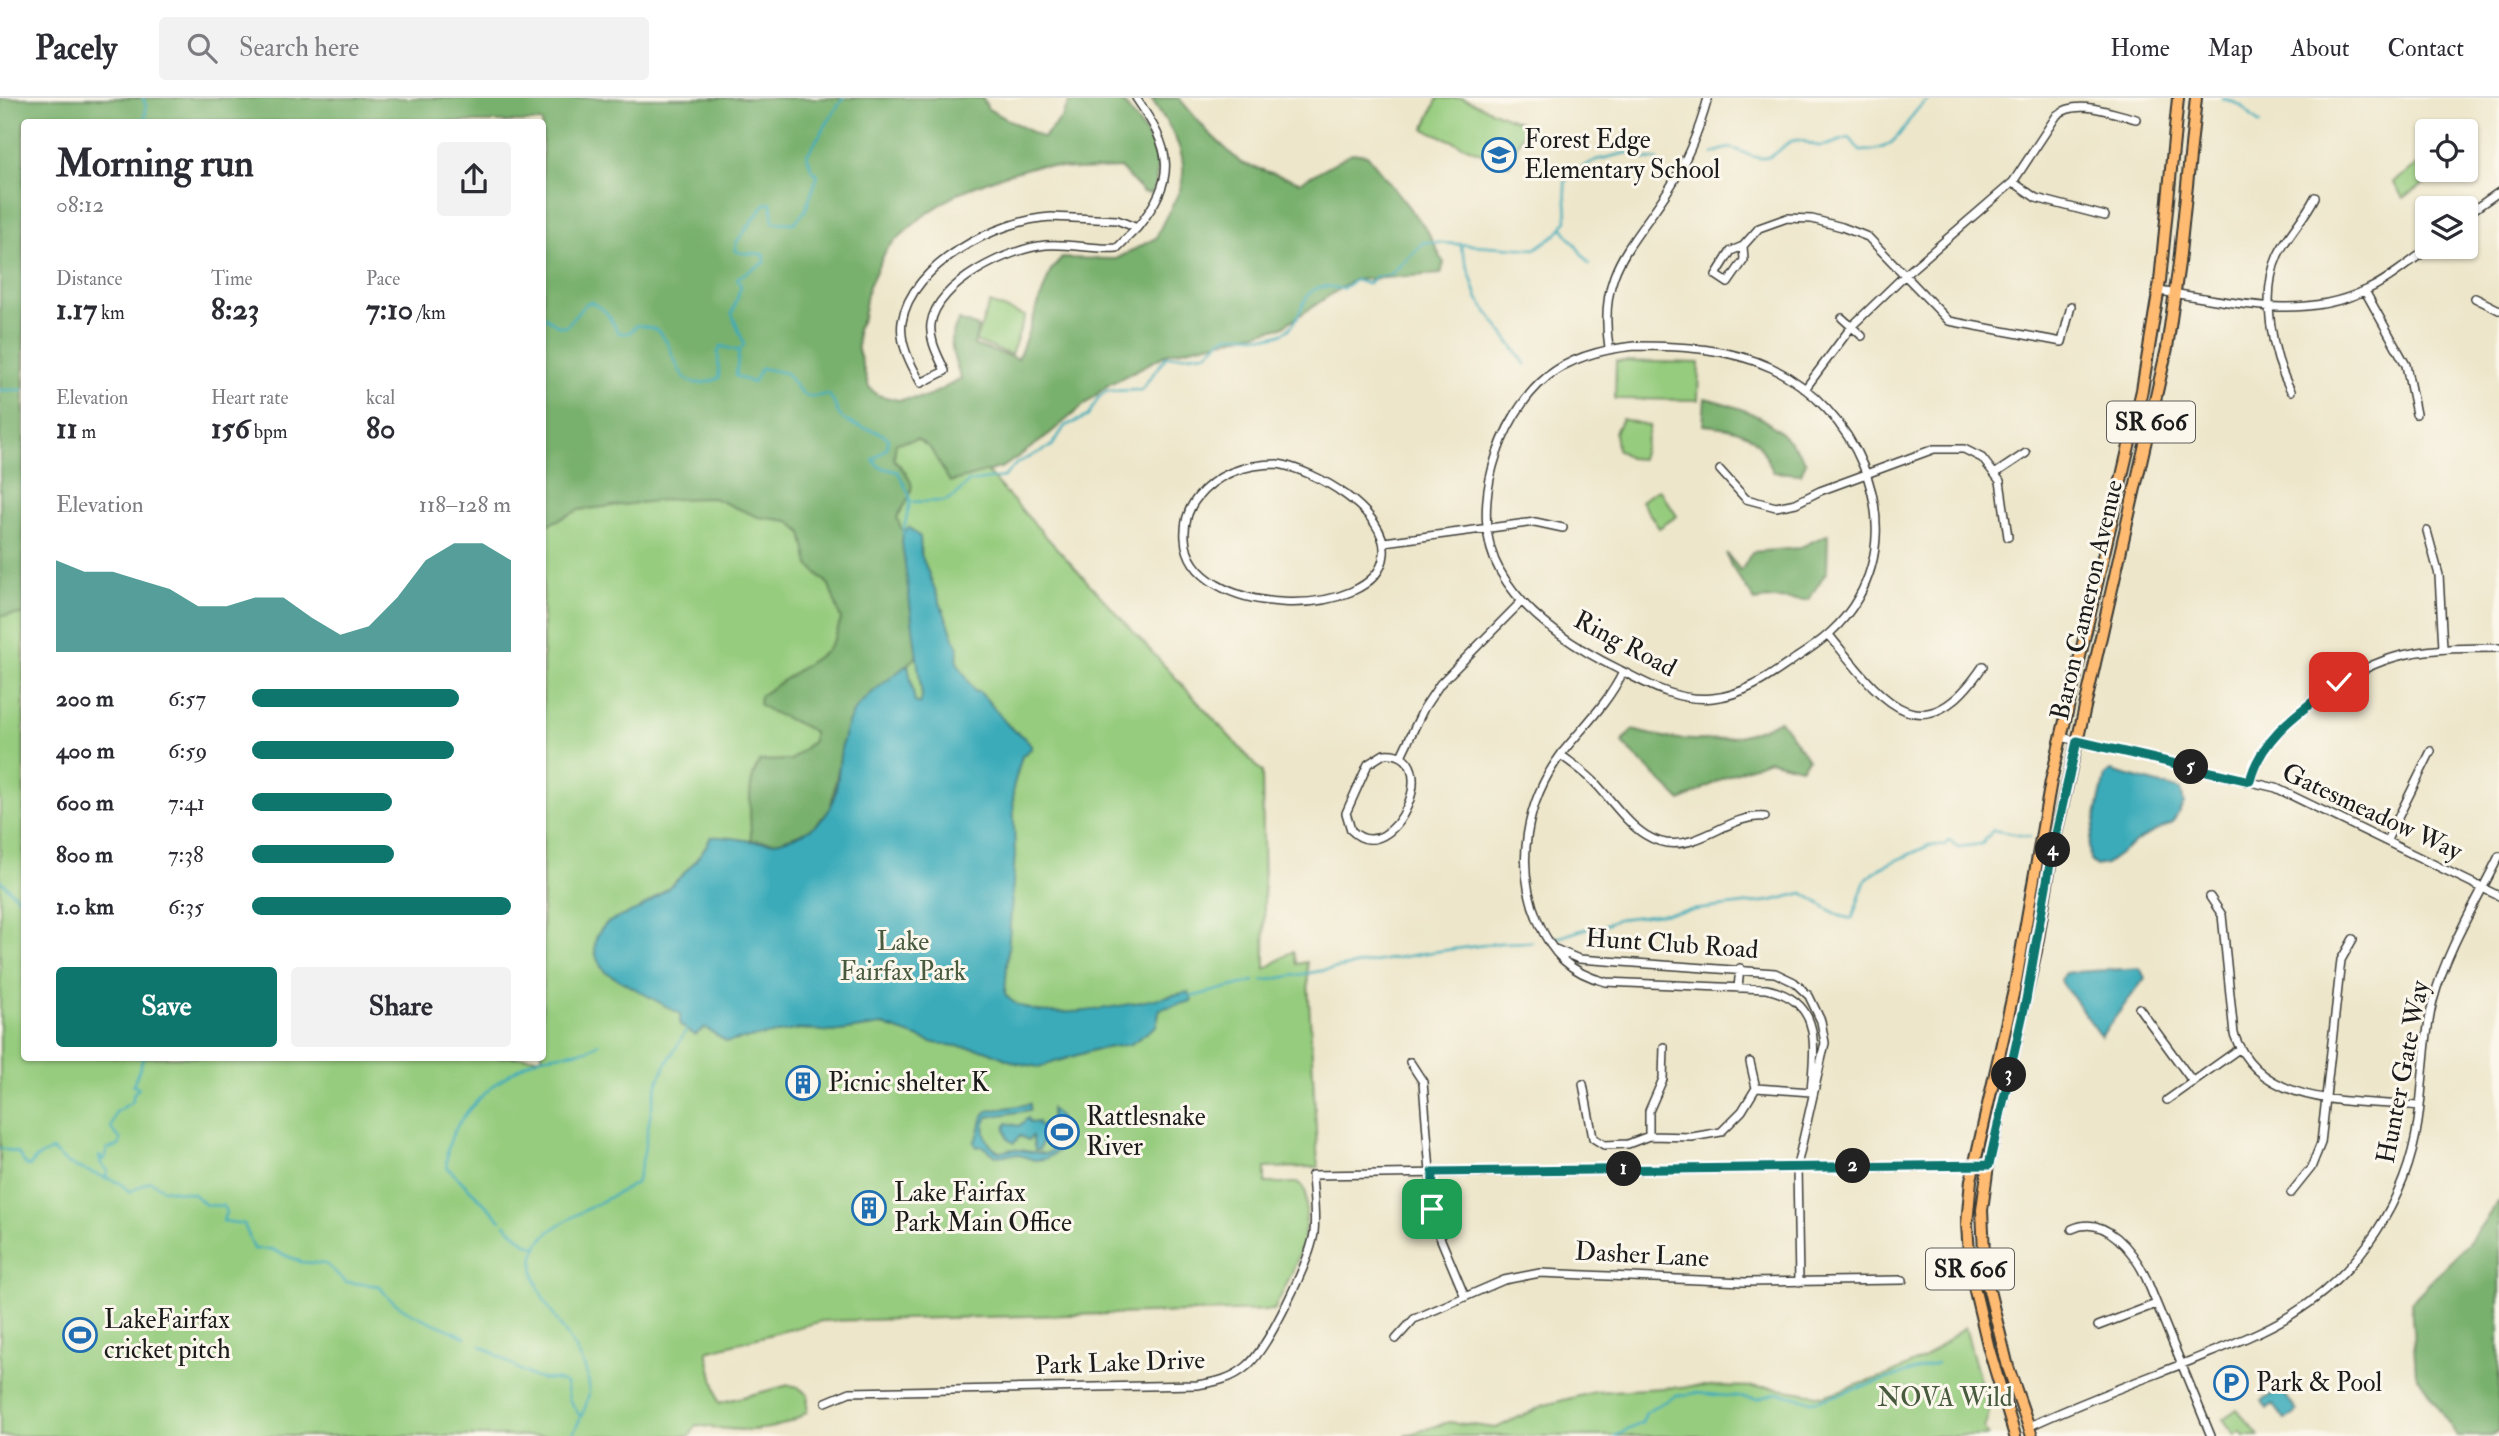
<!DOCTYPE html>
<html lang="en">
<head>
<meta charset="utf-8">
<style>
	:root { --surface:#fff; --page:#f2f2f3; --text:#2b2b33; --muted:#7c7c81; --line:#e1e1e2; --accent:#0f766e }
	body { margin:0; font-family:"IM FELL Double Pica",serif; background:var(--page); color:var(--text); height:100vh; display:flex; flex-direction:column; font-size:26px; white-space:nowrap }
	* { box-sizing:border-box; margin:0 }
	p { font-size:23px; color:var(--muted) }
	.icon { flex:none; width:38px; height:38px; fill:none; stroke:currentColor; stroke-width:2; stroke-linecap:round; stroke-linejoin:round }
	.map { position:relative; flex:1; overflow:hidden }
	.side { position:absolute; left:21px; top:21px; width:525px; height:942px; display:flex; flex-direction:column; background:var(--surface); border-radius:7px; box-shadow:0 2px 5px #0004 }
	.side>* { flex:none }
	.buttons { position:absolute; left:2415px; top:21px; display:grid; gap:14px }
	.buttons a { display:grid; place-items:center; width:63px; height:63px; border-radius:7px; background:var(--surface); box-shadow:0 2px 5px #0004; font-size:35px }
	.pin { position:absolute; display:grid; place-items:center; width:60px; height:60px; color:#fff; margin:-30px; border-radius:14px; box-shadow:0 4px 10px #0006 }
	.km { position:absolute; width:35px; height:35px; margin:-18px; border-radius:50%; background:#222; color:#fff; font-size:19px; line-height:35px; text-align:center }
	.round { display:grid; place-items:center; flex:none; width:74px; height:74px; border-radius:7px; background:var(--page) }
	.overview { display:flex; align-items:center; justify-content:space-between; height:119px; padding:0 35px }
	h1 { font-size:38px; font-weight:800; line-height:52px }
	.metrics { display:grid; grid-template-columns:repeat(3,1fr); gap:10px; height:119px; padding:7px 35px }
	.metrics div { display:grid; align-content:center }
	.metrics b { font-size:30px; font-weight:800 }
	.metrics small { font-size:19px; font-weight:400 }
	.metrics p { font-size:19px }
	.chart { height:196px; padding:14px 35px }
	.chart p { display:flex; justify-content:space-between }
	.chart svg { width:100%; height:126px; margin-top:7px; fill:var(--accent); opacity:.7 }
	.action { display:flex; gap:14px; margin-top:auto; padding:14px 35px }
	.action a { flex:1; height:80px; border-radius:7px; background:var(--accent); color:#fff; font-size:28px; font-weight:800; line-height:80px; text-align:center }
	.action a+a { background:var(--page); color:var(--text) }
	ul { padding:0 35px; list-style:none; font-size:23px }
	li { display:grid; grid-template-columns:112px 84px 1fr; align-items:center; height:52px }
	li i { height:18px; border-radius:9px; background:var(--accent) }
	header { display:flex; align-items:center; gap:42px; box-sizing:border-box; height:98px; padding:0 35px; background:var(--surface); border-bottom:2px solid var(--line) }
	header strong { font-size:33px }
	nav { display:flex; gap:38px; margin-inline-start:auto; font-size:24px }
	.search { width:490px; height:63px; background:var(--page); display:flex; align-items:center; gap:18px; box-sizing:border-box; padding:0 24px; border-radius:7px; color:var(--muted); font-size:26px }
	.map>svg:first-child { display:block }
	.green { fill:#96cc7e; stroke:#59744d; stroke-width:2 }
	.forest { fill:#78b06d; stroke:#4a6644; stroke-width:2 }
	.water { fill:#3babb9; stroke:#2c646a; stroke-width:2 }
	.lines { fill:none; stroke-linecap:round; stroke-linejoin:round }
	.stream { stroke:#3babb9; stroke-width:2.5 }
	.street-casing { stroke:#3b3a36; stroke-width:10 }
	.primary-casing { stroke:#3b3a36; stroke-width:14 }
	.street { stroke:#fff; stroke-width:7 }
	.primary { stroke:#febb71; stroke-width:10 }
	.route-casing { stroke:#fff; stroke-width:14 }
	.route { stroke:#0f766e; stroke-width:9 }
	.labels { text-anchor:middle; dominant-baseline:central; stroke-width:6; stroke-linejoin:round; paint-order:stroke }
	.shield { fill:#fbf7ec; stroke:#5f5e5a; stroke-width:2 }
	.shield-label { font-size:24px; font-weight:bold; fill:#1c1c1c }
	.poi-label { font-size:26px; fill:#1c1c1c; stroke:#fbf7ec; text-anchor:start }
	.street-label { font-size:26px; fill:#1c1c1c; stroke:#fbf7ec }
	.park-label { font-size:26px; fill:#475a3e; stroke:#fbf7ec }
</style>
</head>
<body>
<header>
<strong>Pacely</strong>
<div class="search"><svg class="icon" aria-label="search" viewBox="0 0 24 24"><circle cx="10" cy="10" r="6"/><path d="M15 15l6 6"/></svg>Search here</div>
<nav><a>Home</a><a>Map</a><a>About</a><a>Contact</a></nav>
</header>
<div class="map">
<svg width="2499" height="1338" viewBox="0 0 2499 1338">
	<rect width="100%" height="100%" fill="#fbf7ec"/>
	<filter id="ink" filterUnits="userSpaceOnUse"><feTurbulence type="fractalNoise" baseFrequency=".0143" numOctaves="2"/><feDisplacementMap in="SourceGraphic" scale="14" xChannelSelector="R" yChannelSelector="G"/><feConvolveMatrix kernelMatrix="1 2 1 2 8 2 1 2 1" color-interpolation-filters="sRGB"/></filter>
	<filter id="wash" filterUnits="userSpaceOnUse"><feTurbulence type="fractalNoise" baseFrequency=".00686" numOctaves="4" result="noise"/><feDisplacementMap in="SourceGraphic" scale="28" xChannelSelector="R" yChannelSelector="G"/><feGaussianBlur stdDeviation="1.57" result="paint"/><feColorMatrix in="noise" values="0 0 0 0 0 0 0 0 0 0 0 0 0 0 0 0 0 1.4 0 .05"/><feComposite in="paint" operator="in"/></filter>
	<g filter="url(#wash)">
		<rect width="100%" height="100%" fill="#ede6ca"/>
		<path class="green" d="M0,0L542,24H24V959H542L543,270L930,312L1262,674L1265,871L1293,853L1297,866L1307,864L1318,1069L1265,1070V1085H1298C1308,1090 1306,1098 1306,1108C1308,1148 1291,1177 1274,1212L822,1223L707,1253L719,1305L789,1287L798,1289L808,1297L807,1314C776,1338 733,1333 696,1327L690,1338H0Z
			M1438,0H1462L1526,27L1509,67L1424,31Z
			M2417,67L2428,83L2403,100L2393,84Z
			M990,205L1025,218L1011,257L975,243Z
			M1616,263L1699,265L1698,302L1615,301Z
			M1622,321L1650,328L1641,361L1629,360L1617,351L1615,334Z
			M1659,391L1677,418L1659,430L1641,403Z
			M1965,1229L1989,1315L1984,1331L1988,1338H1404L1449,1324L1496,1330L1545,1307L1594,1294L1695,1288L1767,1289L1823,1298L1888,1277L1923,1261Z
			M2237,1311L2259,1338H2244L2240,1333L2235,1337L2223,1321Z"/>
		<path class="forest" d="M0,0H983L988,11L1043,40L1062,19L1071,0H1120C1142,31 1169,55 1152,95L1143,94L1120,70L1079,72L1039,67L1001,78L958,95L922,119L887,150L868,190L863,220L857,231L858,252L869,289L877,297L898,302L927,299L961,281C953,259 946,243 959,222L978,229L974,247L1018,261L1051,172L1062,160L1116,161L1156,140C1162,124 1171,111 1178,96C1194,60 1170,29 1151,0H1179L1206,32L1241,65L1300,84L1352,55L1367,57L1427,132L1444,165L1441,176L1353,182L1282,229L1169,255L1108,287L1042,342L1003,369L950,384L930,350L917,341L896,345L894,361C919,389 915,388 897,420L903,435L918,557L853,614L841,656L830,713L808,733L777,744L751,742C751,717 745,685 760,663L791,662L813,643V634C795,621 775,619 759,606L760,598L826,553L835,540L841,521L829,487L809,467L802,435L789,423L758,419L713,400L673,401L579,412L543,429L542,24H24V516L0,518Z
			M1705,300C1753,312 1777,323 1806,364L1801,376L1773,374C1757,334 1744,331 1703,327Z
			M1828,436L1827,473L1808,502C1789,503 1773,498 1755,503L1731,468L1726,455L1741,473L1752,454L1799,450Z
			M1780,622L1808,661L1801,670L1769,662L1725,679L1681,703L1622,645L1632,632C1683,646 1733,648 1780,622Z
			M2499,1102V1334L2491,1338H2457L2416,1276L2411,1204L2471,1142Z"/>
		<path class="water" d="M909,429L920,439L921,456L958,550L957,564L975,594L978,593C990,603 997,615 1008,627C1016,636 1028,639 1032,650L1022,658L1013,690L1015,757L1005,896C1034,935 1146,901 1189,894L1192,903L1160,911L1156,928L1131,946L1094,952L1039,969L1016,965L985,952L934,945L883,927L833,934L800,931L727,944L705,930L695,937L680,927V916L605,874C593,859 590,841 605,827C615,818 629,817 639,811C667,793 696,768 711,739C733,737 758,748 780,743C862,722 823,669 853,615C861,600 894,578 908,566L915,604L920,606L922,599L902,444L903,435Z
			M2111,673L2181,692L2184,705L2172,725L2140,741L2106,766L2096,768L2090,763L2089,749L2105,677Z
			M2140,870L2145,880L2101,938L2060,882L2065,875L2074,874Z
			M1030,1006V1012L988,1019C980,1031 987,1049 1000,1054L1013,1051L1045,1056C1063,1047 1057,1040 1057,1026L1051,1021V1011L1060,1020L1067,1041L1060,1052L1045,1061L1034,1062L1016,1056L996,1058L983,1048L977,1049L974,1044C983,1035 977,1022 988,1013Z
			M1028,1020L1030,1025L1038,1024V1028L1042,1027L1043,1035L1046,1027L1050,1026L1056,1039L1052,1047H1048L1044,1038L1039,1052H1035L1032,1038L1028,1042L1020,1038L1014,1045L1008,1041L1005,1031L1007,1025L1019,1028Z
			M2280,1290L2297,1313L2285,1322L2273,1306L2267,1311L2262,1303Z"/>
		<g class="lines">
			<path class="stream" d="M143,0L146,8L145,24
				M843,0L807,57L812,72L818,77L805,113L794,125L773,124L771,105L765,106L736,145V153C746,158 754,153 764,157L765,164L737,180L741,188L732,216L744,246L739,253L736,278L753,285L761,270L786,275C804,297 799,302 828,296C835,302 835,313 842,320C856,332 873,328 888,340L887,350L873,362L880,369L898,374L909,396L910,404L903,435
				M2223,0L2240,7L2260,26
				M1713,56C1739,41 1741,61 1764,60C1777,59 1781,47 1792,43C1801,39 1809,47 1818,48C1829,49 1840,41 1850,40L1860,53C1906,54 1901,19 1930,0
				M1563,130L1589,166
				M1460,146L1478,201L1526,267
				M542,217L559,228L566,229L585,206L591,204L606,214L619,235H629L637,227C643,228 653,229 658,233C680,252 672,301 719,280L718,254L721,248L739,253
				M0,292H24
				M910,404L944,403L955,398L968,384L1004,379L1017,365L1052,348L1065,328L1088,318L1098,300L1106,293L1141,292L1166,259L1206,255C1215,250 1217,241 1228,238C1245,234 1266,243 1283,235C1309,222 1295,177 1342,191L1355,182L1368,186L1375,179L1390,177L1424,144L1535,151L1558,135L1567,122L1565,85L1571,75L1596,62L1631,54L1644,61L1658,62
				M0,782L24,806
				M1557,840L1588,830L1594,833L1618,821L1770,803L1803,795L1840,818L1852,821L1865,783L1880,770L1930,747L1944,748L1949,742L1958,749L1982,746L1993,732L2030,739
				M1262,883L1432,854L1500,845L1532,844
				M1191,899L1254,883
				M542,959L587,952L599,945
				M0,1050L18,1055L26,1067L30,1068L35,1061L52,1052L68,1066L120,1085L130,1094L150,1083L163,1091L193,1096L206,1107L223,1108L226,1114L223,1123L244,1126L254,1151H271L301,1164L326,1166L346,1184L380,1188C391,1213 441,1226 465,1239
				M105,1081L108,1073L101,1066L99,1058L104,1062L107,1051L119,1048L121,1042L111,1031L115,1015L133,1003V996L139,990L133,987L144,959
				M501,1122L447,1069C441,1023 504,973 541,959
				M505,1126L527,1146L538,1149
				M481,1248C500,1257 515,1271 534,1279C545,1284 554,1278 566,1286L569,1301L580,1318
				M572,1338C579,1322 590,1305 589,1288C587,1239 499,1181 548,1135C565,1120 614,1098 636,1085C648,1052 647,1017 658,984C664,966 678,948 687,931
				M1615,1338L1642,1325L1646,1315L1658,1307L1676,1298L1696,1295L1758,1301L1777,1295L1811,1303L1824,1301L1937,1265"/>
		</g>
	</g>
	<g filter="url(#ink)">
		<g class="lines">
			<g class="street-casing">
				<path id="street" d="M1136,0C1172,52 1178,79 1137,130
					M2013,84L2036,100L2105,118
					M2466,117L2499,94
					M1051,119L1117,122L1137,130L1117,150C1094,152 1070,145 1046,147C1010,150 936,185 931,226C929,243 939,259 945,273L921,285C911,267 899,245 902,224C911,166 998,122 1051,119Z
					M1743,148L1731,153L1716,177L1728,185L1744,162L1743,148L1759,130L1787,120L1812,121L1842,129L1868,139L1949,223L2062,244L2071,208
					M2158,193C2227,202 2298,224 2364,193C2388,183 2410,163 2431,149
					M2365,193L2406,267L2416,316
					M2475,200L2499,212
					M1842,220L1862,238
					M1635,248C1681,248 1730,250 1772,270C1853,309 1906,417 1858,500C1843,527 1821,544 1796,560C1770,578 1745,597 1713,600C1678,604 1649,587 1620,572C1575,550 1525,518 1500,473C1467,415 1498,318 1548,278C1573,258 1604,251 1635,248Z
					M1609,250C1598,174 1629,152 1667,94C1686,65 1699,33 1708,0
					M1805,291L1852,228L1905,177L2013,84L2057,17C2077,0 2111,15 2136,21
					M2291,293C2272,257 2260,196 2278,157C2288,136 2305,120 2315,99
					M1278,366C1314,372 1388,413 1384,456C1378,524 1189,522 1185,440C1184,425 1188,411 1197,400C1217,375 1247,366 1278,366Z
					M1720,372L1746,401L1776,409L1796,405L1820,393L1934,351H1964L1982,360L2000,383L2008,439
					M1996,375L2026,355
					M2427,433L2439,477L2443,550
					M1384,444L1535,424L1563,430
					M1829,537C1879,598 1920,662 1983,568
					M1623,574C1609,604 1583,629 1562,655C1526,703 1514,767 1538,823C1552,856 1570,875 1606,884L1766,891C1824,903 1814,949 1811,994
					M2061,639L2276,690L2499,798
					M1384,656C1447,651 1394,775 1351,732L1346,715L1368,666Z
					M1561,657C1574,667 1588,676 1598,688C1625,718 1648,758 1694,742C1719,734 1738,717 1765,719
					M1401,658L1424,610L1440,586L1522,503
					M2250,683C2258,650 2278,632 2304,611C2376,554 2409,550 2499,550
					M2387,742L2431,653
					M2210,799L2222,817L2234,936C2260,1011 2355,1002 2420,1008
					M1553,850L1579,861L1775,875L1794,884L1809,898L1821,923L1825,945L1797,1068L1799,1184
					M1738,890L1740,870
					M2139,910L2193,984
					M1410,964L1423,984L1434,1125L1465,1199
					M1750,964L1756,990
					M1583,986L1593,1040L1604,1047L1628,1046L1649,1038L1692,1039L1721,1034L1742,1013L1756,990L1811,994
					M2167,1002L2239,951
					M1649,1038V1013L1663,981L1664,949
					M2291,1095L2311,1070L2321,1045L2341,862L2353,841
					M2072,1131C2105,1115 2134,1154 2146,1180L2211,1338
					M2098,1228L2156,1206
					M1396,1241L1414,1221L1504,1182L1540,1175L1744,1184L1903,1182
					M826,1304L850,1294L1197,1287C1216,1284 1232,1281 1247,1268C1268,1250 1310,1163 1314,1135C1316,1116 1313,1096 1312,1077L1988,1067
					M2028,1329C2081,1304 2136,1284 2190,1263C2224,1249 2260,1236 2291,1217C2359,1176 2407,1102 2418,1024C2424,983 2423,943 2433,903C2446,853 2476,805 2499,758"/>
			</g>
			<g class="primary-casing">
				<path id="primary" d="M2015,1338L1989,1251L1970,1172L1967,1126L1971,1082L2016,883L2051,683L2142,292L2160,183L2178,0
					M2032,1338L2008,1269L1985,1176L1982,1112L1988,1067L2036,853L2053,749L2167,250L2179,165L2196,0"/>
			</g>
			<use href="#street" class="street"/>
			<use href="#primary" class="primary"/>
		</g>
	</g>
	<g class="lines" filter="url(#ink)">
		<g class="route-casing">
			<path id="route" d="M1432,1111L1433,1074L1989,1067L2026,902L2053,749L2077,643L2250,683C2262,636 2303,612 2339,584"/>
		</g>
		<use href="#route" class="route"/>
	</g>
	<defs>
		<g id="school-ring" transform="scale(1.75)"><circle r="9.5" fill="#fbf7ec" stroke="#1f6fb2" stroke-width="1.5"/><path d="M0-5L7-2L0 1L-7-2ZM-4 1L0 2.5L4 1V4Q0 6-4 4Z" fill="#1f6fb2"/></g>
		<g id="building-ring" transform="scale(1.75)"><circle r="9.5" fill="#fbf7ec" stroke="#1f6fb2" stroke-width="1.5"/><path d="M-4-6H4V6H1V3H-1V6H-4ZM-2.5-4.3h1.7v1.8h-1.7ZM.8-4.3h1.7v1.8H.8ZM-2.5-1h1.7V.8h-1.7ZM.8-1h1.7V.8H.8Z" fill="#1f6fb2"/></g>
		<g id="stadium-ring" transform="scale(1.75)"><circle r="9.5" fill="#fbf7ec" stroke="#1f6fb2" stroke-width="1.5"/><path d="M0-5a6.5 5 0 1 0 0 10a6.5 5 0 1 0 0-10ZM-3.5-1.8h7v3.6h-7Z" fill="#1f6fb2"/></g>
		<g id="parking-ring" transform="scale(1.75)"><circle r="9.5" fill="#fbf7ec" stroke="#1f6fb2" stroke-width="1.5"/><path d="M-3.5-5.5H1a3.5 3.5 0 0 1 0 7H-1V5.5H-3.5ZM-1-3.4V-.6H.8a1.4 1.4 0 0 0 0-2.8Z" fill="#1f6fb2"/></g>
	</defs>
	<g fill-rule="evenodd">
		<use href="#school-ring" x="1499" y="57"/>
		<use href="#building-ring" x="803" y="985"/>
		<use href="#stadium-ring" x="1062" y="1034"/>
		<use href="#building-ring" x="869" y="1110"/>
		<use href="#stadium-ring" x="80" y="1237"/>
		<use href="#parking-ring" x="2231" y="1285"/>
	</g>
	<g class="labels">
		<g class="shield">
			<rect x="2107" y="303.5" width="88" height="41" rx="5"/>
			<rect x="1926" y="1150.5" width="88" height="41" rx="5"/>
		</g>
		<g class="shield-label">
			<text x="2151" y="324">SR 606</text>
			<text x="1970" y="1171">SR 606</text>
		</g>
		<g class="poi-label">
			<text x="1524" y="42">Forest Edge<tspan x="1524" dy="30">Elementary School</tspan></text>
			<text x="828" y="985">Picnic shelter K</text>
			<text x="1086" y="1019">Rattlesnake<tspan x="1086" dy="30">River</tspan></text>
			<text x="894" y="1095">Lake Fairfax<tspan x="894" dy="30">Park Main Office</tspan></text>
			<text x="104" y="1222">LakeFairfax<tspan x="104" dy="30">cricket pitch</tspan></text>
			<text x="2256" y="1285">Park &amp; Pool</text>
		</g>
		<g class="street-label">
			<text transform="translate(2087 502) rotate(-77)">Baron Cameron Avenue</text>
			<text transform="translate(1625 546) rotate(28)">Ring Road</text>
			<text transform="translate(2372 714) rotate(25)">Gatesmeadow Way</text>
			<text transform="translate(1672 846) rotate(4)">Hunt Club Road</text>
			<text transform="translate(2403 974) rotate(-79)">Hunter Gate Way</text>
			<text transform="translate(1642 1157) rotate(3)">Dasher Lane</text>
			<text transform="translate(1120 1265) rotate(-2)">Park Lake Drive</text>
		</g>
		<g class="park-label">
			<text x="903" y="844">Lake<tspan x="903" dy="30">Fairfax Park</tspan></text>
			<text x="1945" y="1300">NOVA Wild</text>
		</g>
	</g>
</svg>
<div class="buttons">
<a><svg class="icon" aria-label="locate" viewBox="0 0 24 24"><circle cx="12" cy="12" r="6"/><path d="M12 2v4M12 18v4M2 12h4M18 12h4"/></svg></a>
<a><svg class="icon" aria-label="layers" viewBox="0 0 24 24"><path d="M12 4l9 5-9 5-9-5zM3 14l9 5 9-5"/></svg></a>
</div>
<div class="pin" style="left:1432px;top:1111px;background:#1e9e55"><svg class="icon" aria-label="arrive" viewBox="0 0 24 24"><path d="M6 21V4h12l-3 4 3 4H6"/></svg></div>
<div class="pin" style="left:2339px;top:584px;background:#d93025"><svg class="icon" aria-label="check" viewBox="0 0 24 24"><path d="M5 12l5 5 9-10"/></svg></div>
<b class="km" style="left:1624px;top:1071px">1</b>
<b class="km" style="left:1853px;top:1068px">2</b>
<b class="km" style="left:2009px;top:977px">3</b>
<b class="km" style="left:2053px;top:752px">4</b>
<b class="km" style="left:2191px;top:669px">5</b>
<section class="side">
<div class="overview"><div><h1>Morning run</h1><p>08:12</p></div><a class="round"><svg class="icon" aria-label="share" viewBox="0 0 24 24"><path d="M12 15V3M7 8l5-5 5 5M5 13v7h14v-7"/></svg></a></div>
<div class="metrics">
<div><p>Distance</p><b>1.17<small> km</small></b></div>
<div><p>Time</p><b>8:23</b></div>
<div><p>Pace</p><b>7:10<small> /km</small></b></div>
</div>
<div class="metrics">
<div><p>Elevation</p><b>11<small> m</small></b></div>
<div><p>Heart rate</p><b>156<small> bpm</small></b></div>
<div><p>kcal</p><b>80</b></div>
</div>
<div class="chart"><p><span>Elevation</span>118–128 m</p>
<svg viewBox="0 0 160 44" preserveAspectRatio="none"><path d="M0 44V12L10 16L20 16L30 19L40 22L50 28L60 28L70 25L80 25L90 32L100 38L110 35L120 25L130 12L140 6L150 6L160 12V44z"/></svg>
</div>
<ul>
<li><b>200 m</b>6:57<i style="width:80%"></i></li>
<li><b>400 m</b>6:59<i style="width:78%"></i></li>
<li><b>600 m</b>7:41<i style="width:54%"></i></li>
<li><b>800 m</b>7:38<i style="width:55%"></i></li>
<li><b>1.0 km</b>6:35<i style="width:100%"></i></li>
</ul>
<div class="action"><a>Save</a><a>Share</a></div>
</section>
</div>
</body>
</html>
